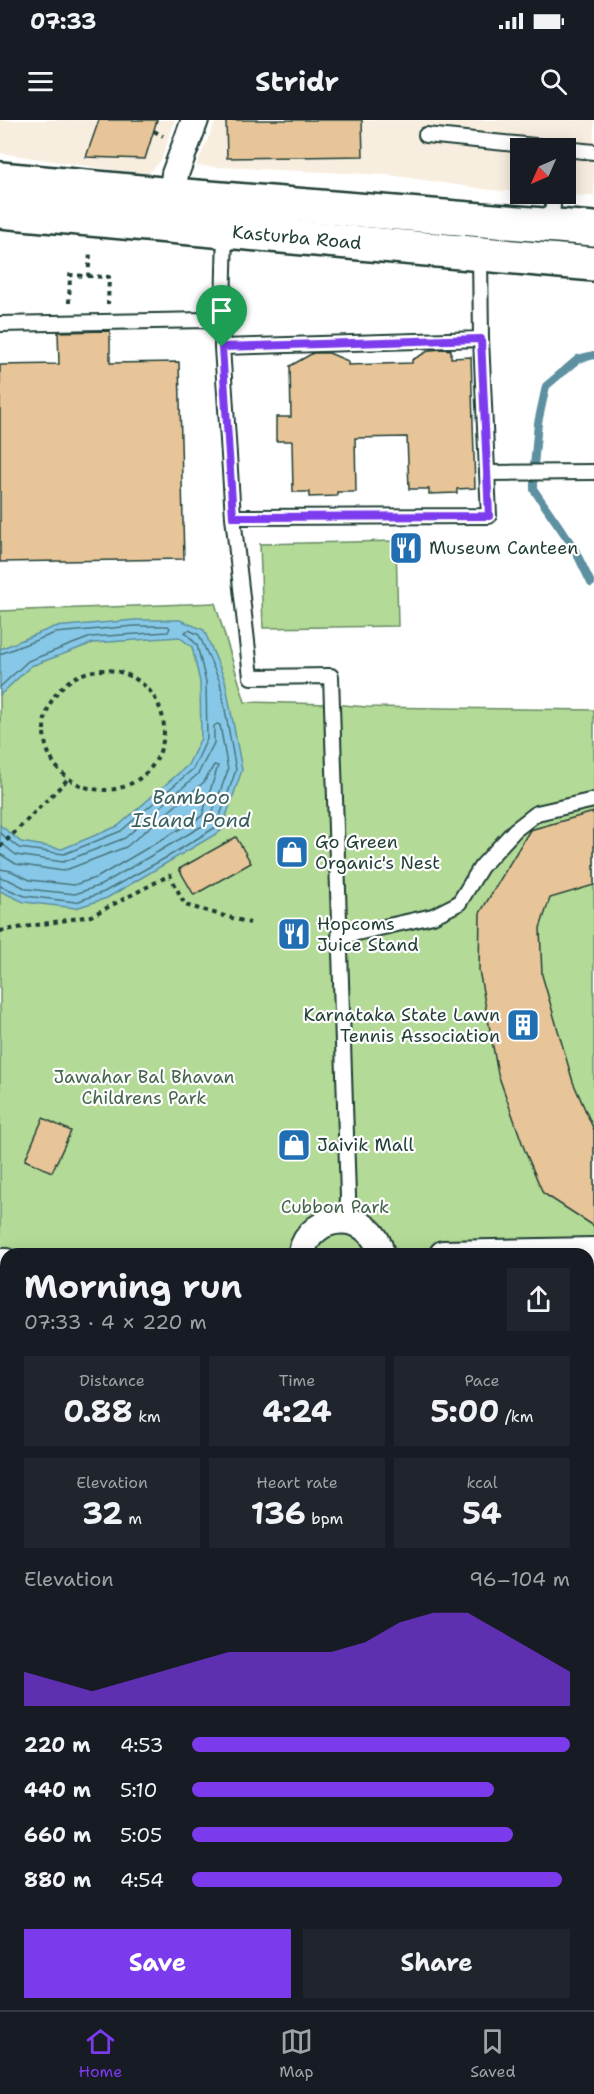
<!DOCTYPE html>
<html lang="en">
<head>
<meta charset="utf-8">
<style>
	:root { --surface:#171b24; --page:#20242c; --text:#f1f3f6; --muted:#9ea1a6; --line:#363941; --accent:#7c3aed }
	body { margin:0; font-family:"Shantell Sans",sans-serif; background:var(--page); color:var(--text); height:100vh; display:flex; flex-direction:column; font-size:22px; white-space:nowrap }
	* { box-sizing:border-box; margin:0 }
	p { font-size:20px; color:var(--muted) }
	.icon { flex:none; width:33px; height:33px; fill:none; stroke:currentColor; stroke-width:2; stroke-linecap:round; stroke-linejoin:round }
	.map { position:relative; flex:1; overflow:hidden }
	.side { position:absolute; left:0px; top:1128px; width:594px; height:762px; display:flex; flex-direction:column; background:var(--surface); border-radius:18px 18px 0 0; box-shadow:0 3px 15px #0003 }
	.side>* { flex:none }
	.needle { width:39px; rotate:225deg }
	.buttons { position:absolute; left:510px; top:18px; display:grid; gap:12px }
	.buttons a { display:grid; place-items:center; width:66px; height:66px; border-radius:0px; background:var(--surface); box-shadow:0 3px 15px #0003; font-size:30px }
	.pin { position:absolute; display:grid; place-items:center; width:51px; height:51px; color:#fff; margin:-62px -26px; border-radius:50% 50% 50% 0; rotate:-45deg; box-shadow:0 0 6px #0007 }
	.pin .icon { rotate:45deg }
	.round { display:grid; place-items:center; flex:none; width:63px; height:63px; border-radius:0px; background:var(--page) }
	.head { display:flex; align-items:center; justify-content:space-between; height:102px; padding:0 24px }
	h1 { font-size:33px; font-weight:700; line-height:45px }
	.stats { display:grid; grid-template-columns:repeat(3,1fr); gap:9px; height:102px; padding:6px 24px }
	.stats div { display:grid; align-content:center; border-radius:0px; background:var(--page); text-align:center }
	.stats b { font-size:30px; font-weight:700 }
	.stats small { font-size:16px; font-weight:400 }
	.stats p { font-size:16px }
	.chart { height:168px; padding:12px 24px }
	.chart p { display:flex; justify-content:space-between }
	.chart svg { width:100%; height:108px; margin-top:6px; fill:var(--accent); opacity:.7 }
	.cta { display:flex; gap:12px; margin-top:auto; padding:12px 24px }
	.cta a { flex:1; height:69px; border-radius:0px; background:var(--accent); color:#fff; font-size:24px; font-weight:700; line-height:69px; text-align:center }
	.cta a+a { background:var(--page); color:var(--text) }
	ul { padding:0 24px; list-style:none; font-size:20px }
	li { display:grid; grid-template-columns:96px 72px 1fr; align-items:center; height:45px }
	li i { height:15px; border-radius:8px; background:var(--accent) }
	.status { display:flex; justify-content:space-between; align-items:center; height:42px; padding:0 30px; background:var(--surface); direction:ltr }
	.status svg { height:16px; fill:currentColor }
	header { display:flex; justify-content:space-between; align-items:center; height:78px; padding:0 24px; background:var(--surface); font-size:27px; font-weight:700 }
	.menu { display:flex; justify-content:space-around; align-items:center; height:84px; border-top:2px solid var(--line); background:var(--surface); font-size:16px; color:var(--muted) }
	.menu a { display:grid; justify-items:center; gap:3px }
	.menu .active { color:var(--accent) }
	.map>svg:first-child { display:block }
	.built { fill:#f8eee0 }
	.green { fill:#b3da96; stroke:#698c65; stroke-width:1.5; fill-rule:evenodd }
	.water { fill:#87c8e8; stroke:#5d90a0; stroke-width:1.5 }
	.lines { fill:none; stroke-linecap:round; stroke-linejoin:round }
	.shore { stroke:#49757c; stroke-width:1.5 }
	.stream { stroke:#5d90a0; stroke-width:8 }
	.building { fill:#e7c598; stroke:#1f3d34; stroke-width:1.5 }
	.service-casing { stroke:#1f3d34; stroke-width:18 }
	.minor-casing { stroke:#1f3d34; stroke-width:30 }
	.secondary-casing { stroke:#1f3d34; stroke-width:38 }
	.path { stroke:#1f3d34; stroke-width:4; stroke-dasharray:4.5 4.5; stroke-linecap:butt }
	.service { stroke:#fff; stroke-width:14 }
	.minor { stroke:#fff; stroke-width:26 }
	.secondary { stroke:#fff; stroke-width:33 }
	.route-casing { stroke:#fff; stroke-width:12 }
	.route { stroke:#7c3aed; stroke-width:8 }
	.labels { text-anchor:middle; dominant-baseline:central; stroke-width:4.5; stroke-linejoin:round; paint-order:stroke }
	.street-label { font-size:18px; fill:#1f3d34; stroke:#fff }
	.poi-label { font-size:18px; fill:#1f3d34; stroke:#fff; text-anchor:start }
	.park-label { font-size:18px; fill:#44644c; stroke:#fff }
	.water-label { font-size:20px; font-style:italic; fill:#396061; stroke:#fff }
</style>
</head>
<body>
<div class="status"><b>07:33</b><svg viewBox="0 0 49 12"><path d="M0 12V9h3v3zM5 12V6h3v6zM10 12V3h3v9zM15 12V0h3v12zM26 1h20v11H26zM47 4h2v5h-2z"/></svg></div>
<header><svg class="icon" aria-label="menu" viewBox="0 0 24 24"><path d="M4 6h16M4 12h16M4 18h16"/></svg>Stridr<svg class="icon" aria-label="search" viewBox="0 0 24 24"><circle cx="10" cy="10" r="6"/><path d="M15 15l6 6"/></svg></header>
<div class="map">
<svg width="594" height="1890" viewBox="0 0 594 1890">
	<rect width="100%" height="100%" fill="#fff"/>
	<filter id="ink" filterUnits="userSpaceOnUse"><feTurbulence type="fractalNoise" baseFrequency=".0167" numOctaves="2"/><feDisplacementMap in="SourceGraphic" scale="12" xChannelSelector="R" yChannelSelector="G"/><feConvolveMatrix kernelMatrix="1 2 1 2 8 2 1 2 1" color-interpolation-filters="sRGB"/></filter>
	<g filter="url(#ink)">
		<path class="built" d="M0,0H175L161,41L147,55L0,33Z
			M216,0H594V76L536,74H566V28H520V72L490,70L389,55L196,46Z"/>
		<path class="green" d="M396,421L398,506L263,508L260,424Z
			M215,483L245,582L331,584L367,587L594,590V1890H0V491ZM6,1134H588V1884H6Z"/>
		<path class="water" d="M135,500H180L204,510L225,560L242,650L221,711L107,778L76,788L24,782L0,771V705L21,722L62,729L118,706L188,645L201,618L200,562L192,527L179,517L93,523L31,546L0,575V529L54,507Z
			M594,1168V1300L588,1301V1169Z"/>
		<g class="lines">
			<path class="shore" d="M0,534L55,513L135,506H168L170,508L168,512L91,517L28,541L0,567
				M0,713L19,728L64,734L121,711L193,649L207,619L206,562L197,525L185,512L189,510L199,515L220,562L236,650L216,707L169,736L104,772L76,782L25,776L0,766
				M0,722L16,735L63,742L125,718L198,654L214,623V606L217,604L220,605L228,650L209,702L101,765L75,774L27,769L7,759L0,758
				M0,734L16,744L63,751L126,727L204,662L214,645L218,646L202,696L98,757L74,765L30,760L11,751L0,749"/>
			<path class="stream" d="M591,463L574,428L534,370V346L538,303L546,266L578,239L594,235"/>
		</g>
		<path class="building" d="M99,0H157L145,39L86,37Z
			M226,0H362L363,36L227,38Z
			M110,211V243L179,242L184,439L0,442V245L59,244L58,212Z
			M444,229L451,230V238L471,237L475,368L457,369V373L429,374V369H409L407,317L355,318L356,372H337V376L309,377V372H293L292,321H276V297H291L290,246L313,233H329L348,241V245L412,243V240L430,230Z
			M594,692V765L550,778L540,808L542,855L573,962L594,1010V1106L543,1073L525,1031L498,954L479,850L480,793L530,710Z
			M236,717L251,743L194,775L179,749Z
			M43,998L71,1011L52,1052L25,1040Z"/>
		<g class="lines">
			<g class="service-casing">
				<path id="service" d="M426,15L594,32
					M551,106L554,74
					M225,112L222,227L233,397L251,557L331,556L348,1076L347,1100
					M0,204L206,200L222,202
					M222,227L481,219
					M487,353L594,352
					M233,397L489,396L481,219L480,134
					M339,817L433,796L459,783L481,747L515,710L537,693L594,680"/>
			</g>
			<g class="minor-casing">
				<path id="minor" d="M172,75L175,54L195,0
					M301,1134C311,1090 372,1089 381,1134
					M443,1134L594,1131
					M0,1142H6"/>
			</g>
			<g class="secondary-casing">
				<g id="secondary">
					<path d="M0,59L172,75L594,109"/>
					<path id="s1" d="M0,91L594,144"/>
				</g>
			</g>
			<path class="path" d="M154,11L163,16
				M88,156L109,157L108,184
				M69,183L70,155L88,156L90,134
				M44 610a60 60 0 1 1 120 0a60 60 0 1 1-120 0Z
				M0,727L69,658
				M0,811L91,796L170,755L185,785L250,803
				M0,1281L6,1287
				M0,1337L6,1336
				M588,1360L594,1357
				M588,1395L594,1399
				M0,1611L6,1601
				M588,1623L594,1619
				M588,1659L594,1661
				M0,1734H6
				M588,1794H594
				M361,1884V1890
				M47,1890L61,1884"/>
			<use href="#service" class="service"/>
			<use href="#minor" class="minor"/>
			<use href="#secondary" class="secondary"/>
		</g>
	</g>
	<g class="lines" filter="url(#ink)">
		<g class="route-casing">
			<path id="route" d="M481,219L489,396L233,397L222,227Z"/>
		</g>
		<use href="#route" class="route"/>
	</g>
	<defs>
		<g id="restaurant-square" transform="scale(1.725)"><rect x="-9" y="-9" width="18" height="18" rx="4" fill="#1f6fb2" stroke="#fff"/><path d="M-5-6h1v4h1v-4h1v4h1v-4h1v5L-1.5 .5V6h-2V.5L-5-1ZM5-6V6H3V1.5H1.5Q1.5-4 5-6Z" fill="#fff"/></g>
		<g id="shop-square" transform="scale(1.725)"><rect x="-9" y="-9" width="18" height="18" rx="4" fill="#1f6fb2" stroke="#fff"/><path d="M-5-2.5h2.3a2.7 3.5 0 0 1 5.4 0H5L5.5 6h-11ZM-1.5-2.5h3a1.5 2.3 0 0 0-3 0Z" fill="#fff"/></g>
		<g id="building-square" transform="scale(1.725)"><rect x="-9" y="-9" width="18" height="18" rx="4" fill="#1f6fb2" stroke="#fff"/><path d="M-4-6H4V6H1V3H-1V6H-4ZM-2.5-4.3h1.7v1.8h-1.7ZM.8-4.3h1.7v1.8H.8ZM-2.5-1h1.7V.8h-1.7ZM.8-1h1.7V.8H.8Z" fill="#fff"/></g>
	</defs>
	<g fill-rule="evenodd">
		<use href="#restaurant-square" x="406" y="428"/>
		<use href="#shop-square" x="292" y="732"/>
		<use href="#restaurant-square" x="294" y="814"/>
		<use href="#building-square" x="523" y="905"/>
		<use href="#shop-square" x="294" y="1025"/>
	</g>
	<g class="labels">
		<g class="street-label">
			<text stroke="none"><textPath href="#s1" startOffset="298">Kasturba Road</textPath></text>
		</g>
		<g class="poi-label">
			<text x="429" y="428">Museum Canteen</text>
			<text x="315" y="722">Go Green<tspan x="315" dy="21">Organic's Nest</tspan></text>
			<text x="317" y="804">Hopcoms<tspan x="317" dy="21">Juice Stand</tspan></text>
			<text x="500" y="895" text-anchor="end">Karnataka State Lawn<tspan x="500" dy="21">Tennis Association</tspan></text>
			<text x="317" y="1025">Jaivik Mall</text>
		</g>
		<g class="park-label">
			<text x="144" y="957">Jawahar Bal Bhavan<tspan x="144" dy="21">Childrens Park</tspan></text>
			<text x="335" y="1087">Cubbon Park</text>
		</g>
		<g class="water-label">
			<text x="191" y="677">Bamboo<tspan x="191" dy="23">Island Pond</tspan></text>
		</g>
	</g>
</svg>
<div class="buttons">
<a><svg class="needle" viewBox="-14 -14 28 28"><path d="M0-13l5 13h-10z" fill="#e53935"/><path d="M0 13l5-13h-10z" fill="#9ea1a6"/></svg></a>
</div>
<div class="pin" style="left:222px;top:227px;background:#1e9e55"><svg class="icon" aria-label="arrive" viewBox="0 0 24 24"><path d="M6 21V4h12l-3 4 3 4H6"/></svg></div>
<section class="side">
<div class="head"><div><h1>Morning run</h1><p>07:33 · 4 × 220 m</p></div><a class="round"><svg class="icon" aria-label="share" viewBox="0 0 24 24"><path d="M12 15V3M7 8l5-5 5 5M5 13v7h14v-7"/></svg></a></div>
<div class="stats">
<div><p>Distance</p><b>0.88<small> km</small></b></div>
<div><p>Time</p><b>4:24</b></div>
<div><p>Pace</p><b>5:00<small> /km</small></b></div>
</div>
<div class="stats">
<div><p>Elevation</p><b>32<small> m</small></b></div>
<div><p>Heart rate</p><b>136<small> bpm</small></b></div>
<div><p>kcal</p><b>54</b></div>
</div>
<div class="chart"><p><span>Elevation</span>96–104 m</p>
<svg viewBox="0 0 160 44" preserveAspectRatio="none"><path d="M0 44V30L10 34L20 38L30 34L40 30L50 26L60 22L70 22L80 22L90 22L100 18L110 10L120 6L130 6L140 14L150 22L160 30V44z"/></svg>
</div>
<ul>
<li><b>220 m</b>4:53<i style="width:100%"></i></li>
<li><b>440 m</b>5:10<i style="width:80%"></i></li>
<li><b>660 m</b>5:05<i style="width:85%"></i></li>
<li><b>880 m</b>4:54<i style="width:98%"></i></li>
</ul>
<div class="cta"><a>Save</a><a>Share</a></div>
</section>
</div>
<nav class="menu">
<a class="active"><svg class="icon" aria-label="home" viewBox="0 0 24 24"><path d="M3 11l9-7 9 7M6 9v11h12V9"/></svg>Home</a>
<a><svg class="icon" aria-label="map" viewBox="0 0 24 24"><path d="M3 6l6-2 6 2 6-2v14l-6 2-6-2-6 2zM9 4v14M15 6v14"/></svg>Map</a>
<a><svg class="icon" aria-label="saved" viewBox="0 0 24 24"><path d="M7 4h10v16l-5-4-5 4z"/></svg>Saved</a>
</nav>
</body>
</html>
